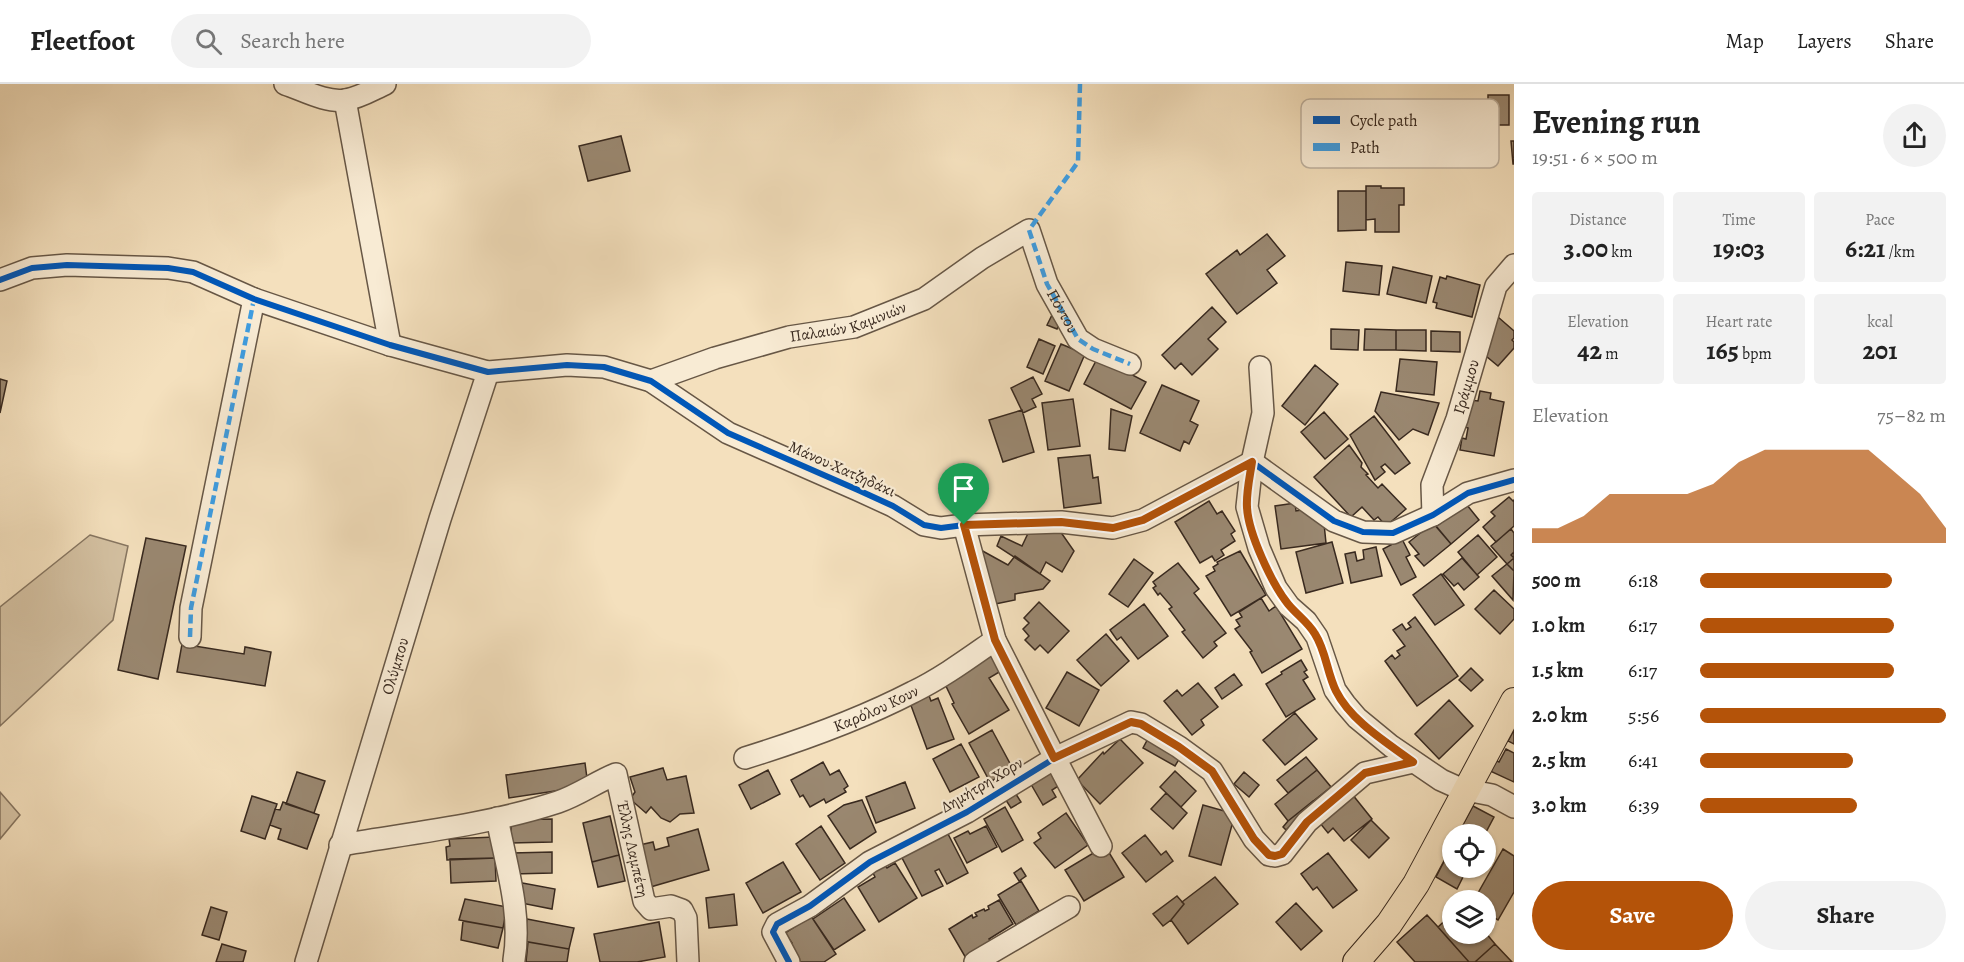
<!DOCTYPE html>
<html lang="en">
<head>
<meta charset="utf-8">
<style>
	:root { --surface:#fff; --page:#f2f2f2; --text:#222; --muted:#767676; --line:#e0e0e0; --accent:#b45309 }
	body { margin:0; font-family:Alegreya,serif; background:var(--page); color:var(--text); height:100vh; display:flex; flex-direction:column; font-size:22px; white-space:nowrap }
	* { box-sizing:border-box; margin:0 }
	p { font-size:20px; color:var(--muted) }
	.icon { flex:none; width:33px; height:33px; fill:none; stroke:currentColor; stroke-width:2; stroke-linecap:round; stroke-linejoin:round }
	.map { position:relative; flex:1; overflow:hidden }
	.side { display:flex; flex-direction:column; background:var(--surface); width:450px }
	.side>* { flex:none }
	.tools { position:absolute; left:1442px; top:740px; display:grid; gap:12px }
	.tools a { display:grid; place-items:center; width:54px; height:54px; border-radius:50%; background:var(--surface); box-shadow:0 2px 4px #0004; font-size:30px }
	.pin { position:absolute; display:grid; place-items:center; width:51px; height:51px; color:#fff; margin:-62px -26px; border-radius:50% 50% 50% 0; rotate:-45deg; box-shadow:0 0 6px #0007 }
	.pin .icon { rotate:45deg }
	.round { display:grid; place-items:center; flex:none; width:63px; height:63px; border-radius:32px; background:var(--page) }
	.head { display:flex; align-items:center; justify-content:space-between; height:102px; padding:0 18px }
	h1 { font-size:33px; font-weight:700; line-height:45px }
	.metrics { display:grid; grid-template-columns:repeat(3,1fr); gap:9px; height:102px; padding:6px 18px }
	.metrics div { display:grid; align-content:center; border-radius:6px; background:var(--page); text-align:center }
	.metrics b { font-size:26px; font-weight:700 }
	.metrics small { font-size:16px; font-weight:400 }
	.metrics p { font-size:16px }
	.chart { height:168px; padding:12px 18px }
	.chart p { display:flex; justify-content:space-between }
	.chart svg { width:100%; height:108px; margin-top:6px; fill:var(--accent); opacity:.7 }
	.action { display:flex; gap:12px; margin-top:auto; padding:12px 18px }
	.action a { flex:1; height:69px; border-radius:36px; background:var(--accent); color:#fff; font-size:24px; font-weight:700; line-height:69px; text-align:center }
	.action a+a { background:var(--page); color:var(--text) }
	ul { padding:0 18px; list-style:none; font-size:20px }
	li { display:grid; grid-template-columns:96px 72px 1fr; align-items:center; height:45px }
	li i { height:15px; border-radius:8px; background:var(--accent) }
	header { display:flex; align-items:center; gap:36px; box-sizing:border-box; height:84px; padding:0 30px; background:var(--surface); border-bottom:2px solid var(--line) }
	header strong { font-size:28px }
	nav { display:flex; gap:33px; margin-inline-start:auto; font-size:21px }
	.search { width:420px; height:54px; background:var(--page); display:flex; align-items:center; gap:15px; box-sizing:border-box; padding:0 21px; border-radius:33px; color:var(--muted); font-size:22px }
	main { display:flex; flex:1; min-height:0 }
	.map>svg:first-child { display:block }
	.green { fill:#d4c1a2; stroke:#867560; stroke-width:1.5 }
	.building { fill:#9a8871; stroke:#38291f; stroke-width:1.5 }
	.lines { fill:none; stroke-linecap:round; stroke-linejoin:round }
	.minor-casing { stroke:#675746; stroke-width:24 }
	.major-casing { stroke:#38291f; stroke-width:28 }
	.minor { stroke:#f8ebd4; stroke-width:21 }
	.major { stroke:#f4e0bd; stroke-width:26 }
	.quiet { stroke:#3e9ce0; stroke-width:4.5; stroke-dasharray:9 4.5; stroke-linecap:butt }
	.cycleway-casing { stroke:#f8ebd4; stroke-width:10 }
	.cycleway { stroke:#0057b8; stroke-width:6 }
	.route-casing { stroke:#fff; stroke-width:12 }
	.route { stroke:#b45309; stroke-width:8 }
	.labels { text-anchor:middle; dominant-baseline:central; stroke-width:4.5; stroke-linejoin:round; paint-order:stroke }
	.street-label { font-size:16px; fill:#38291f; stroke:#f8ebd4 }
	.key { fill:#f8ebd4; stroke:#beb19e; stroke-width:1.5 }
	.key-label { font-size:16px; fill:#38291f }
</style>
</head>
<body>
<header>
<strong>Fleetfoot</strong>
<div class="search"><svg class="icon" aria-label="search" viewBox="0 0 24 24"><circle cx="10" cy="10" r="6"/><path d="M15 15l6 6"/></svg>Search here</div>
<nav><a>Map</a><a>Layers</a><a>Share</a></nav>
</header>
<main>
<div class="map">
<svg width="1514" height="878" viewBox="0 0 1514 878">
	<rect width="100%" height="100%" fill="#f4e0bd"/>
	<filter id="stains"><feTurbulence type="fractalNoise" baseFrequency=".00333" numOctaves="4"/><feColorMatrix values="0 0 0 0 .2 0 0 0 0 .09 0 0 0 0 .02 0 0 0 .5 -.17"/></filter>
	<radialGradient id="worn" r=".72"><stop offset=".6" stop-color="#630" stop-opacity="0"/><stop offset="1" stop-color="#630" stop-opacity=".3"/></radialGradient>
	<path class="green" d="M90,451L128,462L113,536L0,642V523Z
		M0,708L20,731L0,755Z"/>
	<path class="building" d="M1488,11H1509V41H1493V45H1454V23L1471,22V17L1488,16Z
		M621,52L630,87L588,97L579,62Z
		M1511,57H1514V80H1513Z
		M1366,102H1381V104H1404V121H1399V148H1375V135L1366,136Z
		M1338,107H1366V146L1338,147Z
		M1267,150L1285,172L1267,186L1277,199L1237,230L1206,190L1237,166L1240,171Z
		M1346,178L1382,182L1379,211L1343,207Z
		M1393,183L1432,192L1426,219L1387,210Z
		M1447,192L1480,201L1472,233L1436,224L1437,219L1433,218L1440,193L1446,195Z
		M1212,223L1226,238L1208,255L1218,265L1192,291L1181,279L1175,285L1162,271Z
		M1054,227L1063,231L1057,245L1047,241Z
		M1498,233L1514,247V254L1512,256L1514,258V264L1498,282L1480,267Z
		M1331,245L1359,246L1358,266L1331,265Z
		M1365,245L1396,246V266H1364Z
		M1396,246H1426V267L1396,266Z
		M1431,247L1460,248V268L1431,267Z
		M1039,255L1055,262L1043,290L1027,283Z
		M1061,260L1085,270L1069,307L1045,297Z
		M1098,273L1146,298L1131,325L1084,300Z
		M1400,275L1437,278L1434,311L1396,307Z
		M1315,281L1338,300L1305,341L1282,322Z
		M1033,293L1042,310L1032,315L1036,323L1023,329L1011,304Z
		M0,295L7,297L0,329Z
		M1162,301L1199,317L1190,337L1198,341L1189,360L1184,357L1180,367L1140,349Z
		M1480,307L1491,309L1490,315L1504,318L1494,372L1460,366L1462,354L1466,355L1468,344L1465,343L1470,316L1478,317Z
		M1381,308L1439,319L1428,351L1413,345L1399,356L1375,327Z
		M1073,315L1080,362L1048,366L1042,319Z
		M1111,325L1132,332L1125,367L1109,365Z
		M1022,326L1034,368L1003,378L989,336Z
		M1324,328L1348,355L1325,375L1301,348Z
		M1374,332L1410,379L1395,390L1385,380L1381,383L1385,388L1375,396L1350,351Z
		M1349,361L1362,379L1361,383L1368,390L1366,391L1378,404L1382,400L1406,425L1386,442L1378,433L1374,436L1362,423L1351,433L1314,393Z
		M1090,371L1093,394L1098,393L1101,419L1064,424L1058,374Z
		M1509,413L1513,417L1514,416V442L1496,458L1483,443L1495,432L1491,428Z
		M1463,416L1479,436L1451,460L1431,436Z
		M1209,417L1217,430L1222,427L1235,447L1231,450L1235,457L1221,466L1224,471L1215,477L1212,472L1200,479L1175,438Z
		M1295,419L1296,427L1315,424L1323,430L1326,459L1281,465L1275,422Z
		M1433,439L1451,460L1424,482L1415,472L1419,470L1409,458Z
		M1031,443L1060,447L1074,467L1062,488L1046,478L1040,490L997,462L1001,452L1022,462Z
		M1511,445L1514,449V468L1511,471L1514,474L1507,480L1491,462Z
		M1478,451L1497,473L1477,491L1458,468Z
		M146,454L186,462L158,595L118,586Z
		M1402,455L1410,471L1406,473L1416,493L1401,501L1383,465Z
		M1332,458L1343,499L1306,509L1296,468Z
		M1376,463L1382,492L1351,499L1345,470L1355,468L1357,477L1364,475L1363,466Z
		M979,465L1008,481L1015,472L1050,497L1043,505L1015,510V516L990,521Z
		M1240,467L1266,511L1231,532L1206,492L1215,487L1213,483L1218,480L1217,478Z
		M1514,468V487L1507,480L1514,474L1511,471Z
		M1462,474L1479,493L1464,506L1458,499L1454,502L1443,490Z
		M1134,475L1153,489L1128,523L1109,510Z
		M1178,479L1199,505L1194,509L1226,549L1214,558L1217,562L1203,574L1182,548L1185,546L1169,525L1172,523L1160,509L1158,511L1153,504L1156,502L1153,498Z
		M1507,480L1514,487L1513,516L1492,492Z
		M1441,490L1464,521L1435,541L1413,511Z
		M1494,506L1514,525V535L1500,550L1475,525Z
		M1261,514L1269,527L1276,522L1302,565L1262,589L1250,568L1252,567L1235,545L1240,542L1236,536L1242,533L1239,528Z
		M1039,518L1069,547L1048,569L1040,561L1035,566L1025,556L1029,552L1023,545L1029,539L1024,534Z
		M1144,520L1168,552L1138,575L1121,553L1117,556L1110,546Z
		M1415,533L1458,592L1417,622L1385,577L1392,571L1395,575L1400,571L1397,567L1405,562L1393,546L1402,540L1406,546L1411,543L1408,539Z
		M1106,550L1129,577L1101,602L1077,576Z
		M182,560L244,570L245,563L271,568L265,602L177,588Z
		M988,565L1001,587L989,594L1009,626L969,650L952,620L954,619L944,598Z
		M1301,576L1307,586L1304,588L1308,593L1303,596L1315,615L1286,633L1266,600L1282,590L1281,588Z
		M1471,584L1483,596L1471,607L1459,596Z
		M1067,588L1099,606L1079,642L1046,624Z
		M1234,590L1242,601L1222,615L1215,604Z
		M1198,599L1218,623L1201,636L1204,641L1192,651L1164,617L1177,606L1182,612Z
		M928,609L931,617L938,614L954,655L927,665L909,616Z
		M1449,616L1473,642L1439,675L1415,650Z
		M1295,629L1317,655L1285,681L1263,656Z
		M992,646L1013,685L990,698L969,659Z
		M1514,646V660L1508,657Z
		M1151,649L1184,667L1175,682L1143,664Z
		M1120,655L1143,679L1100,720L1077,696L1103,668L1104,670Z
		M961,660L979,693L950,708L933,675Z
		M1506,665L1514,669V698L1490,687L1495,676L1499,678Z
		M1306,673L1317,686L1288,709L1277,696Z
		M823,678L830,691L839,686L848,702L844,705L846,708L826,719L824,715L810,723L803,711L800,713L791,696Z
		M585,679L588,702L509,714L506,691Z
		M1052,680L1063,699L1052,706L1056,713L1043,721L1028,695Z
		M663,684L667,696L686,692L694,729L680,730L670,738L661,734L651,723L646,729L630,715L635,708L630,693Z
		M768,686L780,710L751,725L739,701Z
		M1317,686L1331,703L1288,737L1275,720Z
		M1175,687L1196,707L1181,723L1160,703Z
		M297,688L325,697L314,729L286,720Z
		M1244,688L1259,701L1249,713L1234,700Z
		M905,698L915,724L876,739L866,713Z
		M1012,704L1021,718L1011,724L1002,710Z
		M1166,709L1187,729L1173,745L1151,725Z
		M1352,710L1372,735L1344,757L1333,744L1328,749L1315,733Z
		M252,712L277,720L265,755L241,747Z
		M862,716L876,748L850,765L828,732L844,721Z
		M1313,717L1318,723L1295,738L1286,746L1283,743L1288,737Z
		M283,718L319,731L307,765L278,755L281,745L270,741L275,725L280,726Z
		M1203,721L1235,730L1221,781L1189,772Z
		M1473,722L1494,733L1485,750H1458Z
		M1005,723L1023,756L1002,768L984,735Z
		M1066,729L1088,761L1055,784L1034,759L1041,754L1038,749Z
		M610,732L619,771L592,778L583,739Z
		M552,735V758L511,759V736Z
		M1371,736L1389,754L1369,774L1351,756Z
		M821,742L845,779L820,796L796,760Z
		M986,742L997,763L967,779L954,754L968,747L970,750Z
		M698,745L709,786L647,804L635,762L653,758L655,766L669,762L667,754Z
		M946,746L968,789L947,800L939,785L935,787L943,802L922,812L900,770Z
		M1145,751L1161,771L1166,767L1173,777L1146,798L1122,769Z
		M494,753L495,774L447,776L446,763L450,762L449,755Z
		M1105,762L1124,793L1084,817L1065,786Z
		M1452,762V783H1468L1457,805L1436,793Z
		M1503,765L1514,772V808L1498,836L1485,828V816H1474Z
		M552,768V789L513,790L512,769Z
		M1328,769L1357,806L1333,824L1317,803L1313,806L1301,790Z
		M619,771L625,797L598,803L592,778Z
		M495,774L496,797L451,799L450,775Z
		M783,778L801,808L763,829L746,799Z
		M895,779L917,814L879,838L858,803L875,793L873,789L885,781L887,784Z
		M1021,784L1026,792L1019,797L1014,789Z
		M1215,793L1238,820L1188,860L1171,836L1184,820L1182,818Z
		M1021,797L1039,827L1016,841L998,811Z
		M517,798L555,805L552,825L516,818Z
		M734,810L737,841L709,844L706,814Z
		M1177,812L1184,820L1171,836L1163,842L1153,830Z
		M844,814L865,846L834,866L813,835Z
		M465,815L507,823L503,844L459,836Z
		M999,816L1013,840L989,855L993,860L967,876L949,845L972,831L973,834L977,832L975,829L984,825L985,827L989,825L988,822Z
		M1296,819L1322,847L1301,866L1276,838Z
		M211,823L227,828L219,856L202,851Z
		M1452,830V849L1485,848L1495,860L1475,878H1469L1438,843Z
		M1427,831L1438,843L1469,878H1415L1397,858Z
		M811,832L836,870L824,878H798L787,862L792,859L785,849Z
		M527,835L574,844L569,865L523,857Z
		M463,837L503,844L498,864L461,856Z
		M659,838L665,873L637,878H600L594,850Z
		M528,858L569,865L567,878H526Z
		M222,860L246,867L243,878H216Z
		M1495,860L1512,878H1475Z"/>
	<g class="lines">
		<g class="minor-casing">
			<g id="minor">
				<path d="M285,0C303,6 326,19 345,16C359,14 372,6 385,0"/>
				<path d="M345,16L390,261"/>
				<path d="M0,196L32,184L67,181L168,184L193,188L254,215L390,261L488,288L567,281L604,283L651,297L728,349L858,406L893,422L924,441L941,444L964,441L1061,438L1113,444L1143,436L1252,378L1334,437L1363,448L1393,449L1433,431L1468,409L1514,396"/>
				<path d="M1260,283L1263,329L1252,378L1247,423L1259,464L1276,504L1289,522L1306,537L1317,553L1335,606L1345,620L1357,634L1391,662L1441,696L1461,705L1492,711L1514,723"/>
				<path id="s1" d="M651,297L715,274L789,253L854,243L924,215L982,174L1029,146L1047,200L1078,255L1093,265L1130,280"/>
				<path id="s2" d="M1433,431L1432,401L1457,335L1496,202L1514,181"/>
				<path d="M190,553L191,524L254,215"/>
				<path id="s3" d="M745,674C803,656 859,636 913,608C942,594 969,574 995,556"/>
				<path d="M497,734C506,781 522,829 514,876"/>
				<path id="s4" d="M340,761C412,749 488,741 558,718C579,711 596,698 616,690L644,817L651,825L671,822L682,826L686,834L688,878"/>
				<path d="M1101,762L1055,674L1131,638L1141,640L1179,663L1212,687L1254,755L1269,771L1275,772L1282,770L1307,738L1365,689L1413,678"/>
				<path id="s5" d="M306,878L440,435L488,288"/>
				<path d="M789,878L773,848L777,840L810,822L870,778L967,728L1055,674L995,556L964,441"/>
				<path d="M975,878L1069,823"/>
			</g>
		</g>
		<g class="major-casing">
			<path id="major" d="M1356,878L1389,840L1416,800L1514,617"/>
		</g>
		<use href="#minor" class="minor"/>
		<use href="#major" class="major"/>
		<g class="quiet">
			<path id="s6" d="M1080,0L1078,78L1029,146L1047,200L1078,255L1093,265L1130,280"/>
			<path d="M190,553L191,524L254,215"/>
			<path d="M1055,674L1131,638L1141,640L1179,663L1212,687L1254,755L1269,771L1275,772L1282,770L1307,738L1365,689L1413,678"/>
		</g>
		<g class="cycleway-casing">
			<path id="cycleway" d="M0,196L32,184L67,181L168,184L193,188L254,215L390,261L488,288L567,281L604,283L651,297L728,349L858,406L893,422L924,441L941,444L964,441L1061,438L1113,444L1143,436L1252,378L1334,437L1363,448L1393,449L1433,431L1468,409L1514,396
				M789,878L773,848L777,840L810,822L870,778L967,728L1055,674L995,556L964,441"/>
		</g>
		<use href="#cycleway" class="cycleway"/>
	</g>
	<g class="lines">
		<g class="route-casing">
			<path id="route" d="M1252,378C1250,392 1246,409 1247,423C1248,449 1272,500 1288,520C1297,531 1308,538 1315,550C1326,567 1327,589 1336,607C1351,637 1386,658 1413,678L1365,689L1307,738L1282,770L1275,772L1269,771L1254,755L1212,687L1179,663L1141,640L1131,638L1054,674L995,556L964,441L1061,438L1113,444L1143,436Z"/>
		</g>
		<use href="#route" class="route"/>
	</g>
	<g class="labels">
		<g class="street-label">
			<text stroke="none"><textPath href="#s6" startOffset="250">Πόντου</textPath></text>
			<text stroke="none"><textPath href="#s1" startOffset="206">Παλαιών Καμινιών</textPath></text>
			<text stroke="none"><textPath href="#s2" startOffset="134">Γράμμου</textPath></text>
			<text transform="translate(842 385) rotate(24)">Μάνου Χατζηδάκι</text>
			<text stroke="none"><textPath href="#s5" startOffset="309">Ολύμπου</textPath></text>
			<text stroke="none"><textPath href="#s3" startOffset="140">Καρόλου Κουν</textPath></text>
			<text transform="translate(982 701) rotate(-31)">Δημήτρη Χορν</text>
			<text stroke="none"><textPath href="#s4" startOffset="364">Έλλης Λαμπέτη</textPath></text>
		</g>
	</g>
	<rect x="1301" y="15" width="198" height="69" rx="9" class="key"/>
	<rect x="1313" y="32" width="27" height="8" fill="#0057b8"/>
	<rect x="1313" y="59" width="27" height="8" fill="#3e9ce0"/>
	<g class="key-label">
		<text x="1350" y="42">Cycle path</text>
		<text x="1350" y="69">Path</text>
	</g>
	<rect width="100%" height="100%" filter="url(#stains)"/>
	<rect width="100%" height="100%" fill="url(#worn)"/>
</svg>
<div class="tools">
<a><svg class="icon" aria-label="locate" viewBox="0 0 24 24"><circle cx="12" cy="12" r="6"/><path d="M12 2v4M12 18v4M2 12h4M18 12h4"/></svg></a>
<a><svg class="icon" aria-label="layers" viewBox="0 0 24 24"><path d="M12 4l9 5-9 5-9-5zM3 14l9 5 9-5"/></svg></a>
</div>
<div class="pin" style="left:964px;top:441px;background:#1e9e55"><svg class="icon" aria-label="arrive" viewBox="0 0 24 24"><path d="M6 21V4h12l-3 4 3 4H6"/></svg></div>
</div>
<section class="side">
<div class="head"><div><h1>Evening run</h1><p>19:51 · 6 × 500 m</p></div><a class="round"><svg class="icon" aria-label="share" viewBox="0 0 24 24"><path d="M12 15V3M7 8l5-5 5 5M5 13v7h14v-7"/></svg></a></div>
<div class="metrics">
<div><p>Distance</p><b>3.00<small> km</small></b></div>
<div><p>Time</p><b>19:03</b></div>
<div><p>Pace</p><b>6:21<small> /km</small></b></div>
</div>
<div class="metrics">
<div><p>Elevation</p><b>42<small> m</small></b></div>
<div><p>Heart rate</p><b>165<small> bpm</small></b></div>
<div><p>kcal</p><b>201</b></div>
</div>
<div class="chart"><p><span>Elevation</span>75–82 m</p>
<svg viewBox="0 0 160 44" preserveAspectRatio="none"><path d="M0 44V38L10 38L20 33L30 24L40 24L50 24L60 24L70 20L80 11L90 6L100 6L110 6L120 6L130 6L140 15L150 24L160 38V44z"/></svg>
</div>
<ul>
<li><b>500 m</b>6:18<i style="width:78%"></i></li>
<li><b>1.0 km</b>6:17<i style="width:79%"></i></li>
<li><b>1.5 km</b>6:17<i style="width:79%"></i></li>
<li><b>2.0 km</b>5:56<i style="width:100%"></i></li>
<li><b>2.5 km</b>6:41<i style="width:62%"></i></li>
<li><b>3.0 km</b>6:39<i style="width:64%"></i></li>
</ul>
<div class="action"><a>Save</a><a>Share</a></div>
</section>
</main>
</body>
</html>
